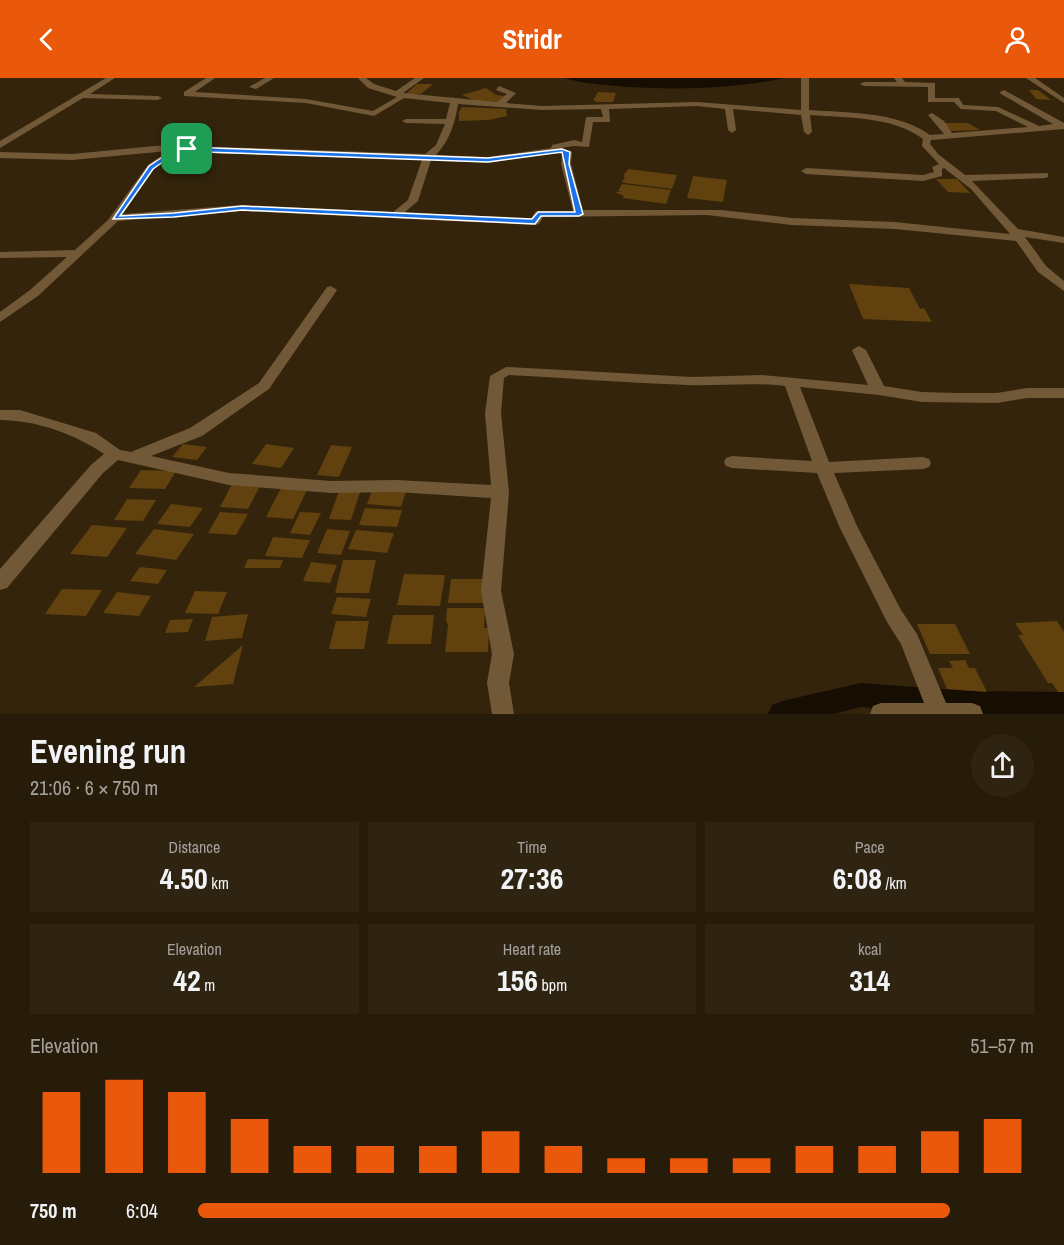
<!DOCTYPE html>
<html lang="en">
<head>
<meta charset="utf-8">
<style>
	:root { --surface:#271b09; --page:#2f2412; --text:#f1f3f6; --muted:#a4a19c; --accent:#ea580c }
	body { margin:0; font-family:"Archivo Narrow",sans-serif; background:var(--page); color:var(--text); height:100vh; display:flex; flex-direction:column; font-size:22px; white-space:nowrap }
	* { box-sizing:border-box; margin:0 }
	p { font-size:20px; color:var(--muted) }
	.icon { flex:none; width:33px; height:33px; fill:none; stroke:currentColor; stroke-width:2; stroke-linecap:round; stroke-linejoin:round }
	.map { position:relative; height:636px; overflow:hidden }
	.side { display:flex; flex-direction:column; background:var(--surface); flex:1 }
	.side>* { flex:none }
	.pin { position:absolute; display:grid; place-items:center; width:51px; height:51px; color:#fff; margin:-26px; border-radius:12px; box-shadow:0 3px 9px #0006 }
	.round { display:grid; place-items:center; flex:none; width:63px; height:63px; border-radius:32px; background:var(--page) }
	.head { display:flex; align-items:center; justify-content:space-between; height:102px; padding:0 30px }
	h1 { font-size:33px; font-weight:700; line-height:45px }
	.metrics { display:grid; grid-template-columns:repeat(3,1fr); gap:9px; height:102px; padding:6px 30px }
	.metrics div { display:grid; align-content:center; border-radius:0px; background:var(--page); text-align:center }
	.metrics b { font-size:30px; font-weight:700 }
	.metrics small { font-size:16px; font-weight:400 }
	.metrics p { font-size:16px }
	.chart { height:168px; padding:12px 30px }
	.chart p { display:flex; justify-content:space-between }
	.chart svg { width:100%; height:108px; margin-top:6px; stroke:var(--accent); stroke-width:6 }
	ul { padding:0 30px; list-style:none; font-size:20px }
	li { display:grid; grid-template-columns:96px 72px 1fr; align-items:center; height:45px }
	li i { height:15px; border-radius:8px; background:var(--accent) }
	header { display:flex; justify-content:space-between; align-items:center; height:78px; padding:0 30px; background:var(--accent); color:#fff; font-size:27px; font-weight:700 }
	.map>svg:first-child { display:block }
	.water { fill:#160d03 }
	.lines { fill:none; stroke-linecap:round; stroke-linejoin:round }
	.canal { fill:#160d03; fill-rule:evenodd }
	.building { fill:#61410d }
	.minor { fill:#715937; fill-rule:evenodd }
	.route { fill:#1a73e8; stroke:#fff; stroke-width:1.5; fill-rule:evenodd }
</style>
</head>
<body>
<header><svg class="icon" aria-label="back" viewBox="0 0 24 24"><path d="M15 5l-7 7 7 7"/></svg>Stridr<svg class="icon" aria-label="person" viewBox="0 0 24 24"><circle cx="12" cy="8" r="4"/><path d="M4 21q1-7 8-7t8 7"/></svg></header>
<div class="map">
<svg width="1064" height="636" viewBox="0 0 1064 636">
	<rect width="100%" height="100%" fill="#34240c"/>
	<path class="water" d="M564,0H785C732,11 681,12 628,9C606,7 585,6 564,0Z"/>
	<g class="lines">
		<path class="canal" d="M861,605L969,613L1064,614V636H940L861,629L834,636H768L772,627L782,623Z"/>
	</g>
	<path class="building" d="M417,6H433L421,16H406Z
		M486,10L496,17L506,18L499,24L476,23L462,17Z
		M1029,12H1038L1051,22L1036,21Z
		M598,14L616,15L613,24H597L593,22Z
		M462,29L506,31L507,38L488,42L459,43V34Z
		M946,45H968L980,52L951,53L944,46Z
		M628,91L677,97L672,111L625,105L622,104L625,99L623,98Z
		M693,98L727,102L723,124L687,120Z
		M936,101H957L970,115L948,114Z
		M622,106L671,112L666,126L623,120L624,118L615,114H622L618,113Z
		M849,206L909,210L920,231L924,230L932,244L863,241Z
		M183,366L207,369L197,382L172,379Z
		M266,366L294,370L281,390L252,386Z
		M331,367L352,369L339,399L317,397Z
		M141,392L176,393L165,411L129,410Z
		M234,402L262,404L248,431L220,429Z
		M282,408L308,410L293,441L266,439Z
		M340,410L361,411L351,442L329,441Z
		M373,410L406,413L401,429L367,426Z
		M127,421L156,422L143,443L114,442Z
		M171,426L203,430L190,449L157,446Z
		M365,430L402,432L397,449L359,447Z
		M220,434L248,436L236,457L208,455Z
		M300,434L321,435L310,457L290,455Z
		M92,447L127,450L107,479L70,476Z
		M154,451L194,456L176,482L135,476Z
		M327,451L350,453L341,477L317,475Z
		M356,452L394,455L387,475L348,471Z
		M273,459L310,462L302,480L265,478Z
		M248,481L283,482L280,490H244Z
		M343,482H376L369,515H335Z
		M311,484L337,487L330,505L303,503Z
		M140,489L167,492L158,506L130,503Z
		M404,496L445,497L440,528L397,527Z
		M451,501H485L484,525H448Z
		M62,511L102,512L86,538L45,536Z
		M195,513L227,514L218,536L185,535Z
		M117,514L151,518L139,538L103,535Z
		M337,519L371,521L366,539L331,536Z
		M447,530H485L484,550H489L488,574H445L448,547L446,543Z
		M248,536L242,560L205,563L212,539Z
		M393,537H434L431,566H387Z
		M193,541L188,554L165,555L170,542Z
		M336,543H369L364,571H329Z
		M1057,543L1064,554V614H1058L1052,605H1048L1018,557H1023L1015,545Z
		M917,546H955L970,576H930Z
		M243,567L233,606L194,609Z
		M965,582L969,590H975L987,614L947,611L938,590H953L949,583Z"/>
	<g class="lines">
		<path class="minor" d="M106,0H115L90,16L158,18L162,20L158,22L83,20L0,70V63Z
			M206,0H215L195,14L306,21L373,33L397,19L368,10L358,0H366L374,6L396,13L415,0H424L403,15L497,24L507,16L496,12L499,8L516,15L506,25L542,28L697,24L801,32V0H809V32C847,35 897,33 930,57L944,56L928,37L932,35L944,43L952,55L1028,49L996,33L961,31L954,24H928V9L864,8L860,6L864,4H897L894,0H902L905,4L935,5V20H959L963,27L998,29L1039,48L1053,46L1001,16L1000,14L1004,12L1064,45V51L931,62L930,66L938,76L965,97L1048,95V99L1045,100L972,103L1018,151L1064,159V165L1025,159L1046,188L1064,203V213L1038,194L1016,163L895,151L792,147L707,137L543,139L539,146L535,147L241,133L118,143L38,218L0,244V234L30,212L67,179L0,180V174L75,172L108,142L148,87L168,73L72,82L0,80V74L72,76L165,67L425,76L436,67L445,46L406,45L402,43L406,41H446L450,25L404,20L374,38L306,25L184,18V14ZM458,26L542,32L601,31L603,39H586L582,64L574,62L552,67L551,70L488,79L436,77C450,62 455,45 458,26ZM697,28L725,31L728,52L732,55L736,52L733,31L801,37L804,54L808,57L812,54L810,37C846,40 893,38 923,61L922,68L939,86L932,89L934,94L923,97L806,90L801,93L806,96L923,103L942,98V91L944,90L971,111L1010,156L895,144L792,140L721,132H583L571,86L572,74L561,70L574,68L589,69L593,44H610L609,31ZM177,74L422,82L408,122L393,134L241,127L123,136L154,91ZM556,75L562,76L561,86L573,133H539L535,134L531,141L405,134L418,123L431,82L488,85Z
			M265,0H274L256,11L249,9Z
			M1026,0H1035L1064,20V25Z
			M331,208L337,212L269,311L202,358L151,378L229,395L331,403L396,402L491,407L485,335L490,298L506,289L693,299L762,297L868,307L852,272L859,268L866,272L884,308L922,314L957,315H997L1027,310H1064V320H1027L997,325L922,324L879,317L800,309L829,384L923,379L929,381L931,385L929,389L923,391L834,395L857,448L901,532L917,556L946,625H972L980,628L983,636H870L873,628L881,625H924L901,566L887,544L839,448L817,395L732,390L726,388L724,384L726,380L732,378L812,383L785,308C753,304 721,308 688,307C628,305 569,300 509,297L504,300L501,335L509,414L501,513L514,576L509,605L514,636H492L487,605L492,576L481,513L491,420L396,414L331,415L229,407L118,382L103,395L7,510L0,512V491L91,387L104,376C75,356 35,342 0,342V332H20L96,355L120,372L131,374L190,350L259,305L327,209Z"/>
	</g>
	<path class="route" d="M187,69L488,80L562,71L570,74L569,86L583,136L579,138H541L535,146L242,132L174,139L113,141L149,88L170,74L169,70ZM175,73L488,84L562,74L575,134H538L532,141L242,128L174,135L120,138L153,91L175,75Z"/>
</svg>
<div class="pin" style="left:187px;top:71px;background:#1e9e55"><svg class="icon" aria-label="arrive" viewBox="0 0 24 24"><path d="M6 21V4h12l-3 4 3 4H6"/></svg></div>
</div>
<section class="side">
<div class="head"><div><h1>Evening run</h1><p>21:06 · 6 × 750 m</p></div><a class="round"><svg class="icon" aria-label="share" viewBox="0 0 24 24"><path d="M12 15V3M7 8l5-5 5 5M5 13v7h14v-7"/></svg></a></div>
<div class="metrics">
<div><p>Distance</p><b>4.50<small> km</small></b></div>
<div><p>Time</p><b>27:36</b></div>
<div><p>Pace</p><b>6:08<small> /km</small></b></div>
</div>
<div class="metrics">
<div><p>Elevation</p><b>42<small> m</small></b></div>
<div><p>Heart rate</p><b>156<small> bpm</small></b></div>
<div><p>kcal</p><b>314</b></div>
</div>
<div class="chart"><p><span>Elevation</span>51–57 m</p>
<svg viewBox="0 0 160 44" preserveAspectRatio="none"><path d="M5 44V11M15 44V6M25 44V11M35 44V22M45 44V33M55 44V33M65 44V33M75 44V27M85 44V33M95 44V38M105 44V38M115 44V38M125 44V33M135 44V33M145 44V27M155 44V22"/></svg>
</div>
<ul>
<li><b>750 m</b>6:04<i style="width:90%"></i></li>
</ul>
</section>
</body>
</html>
